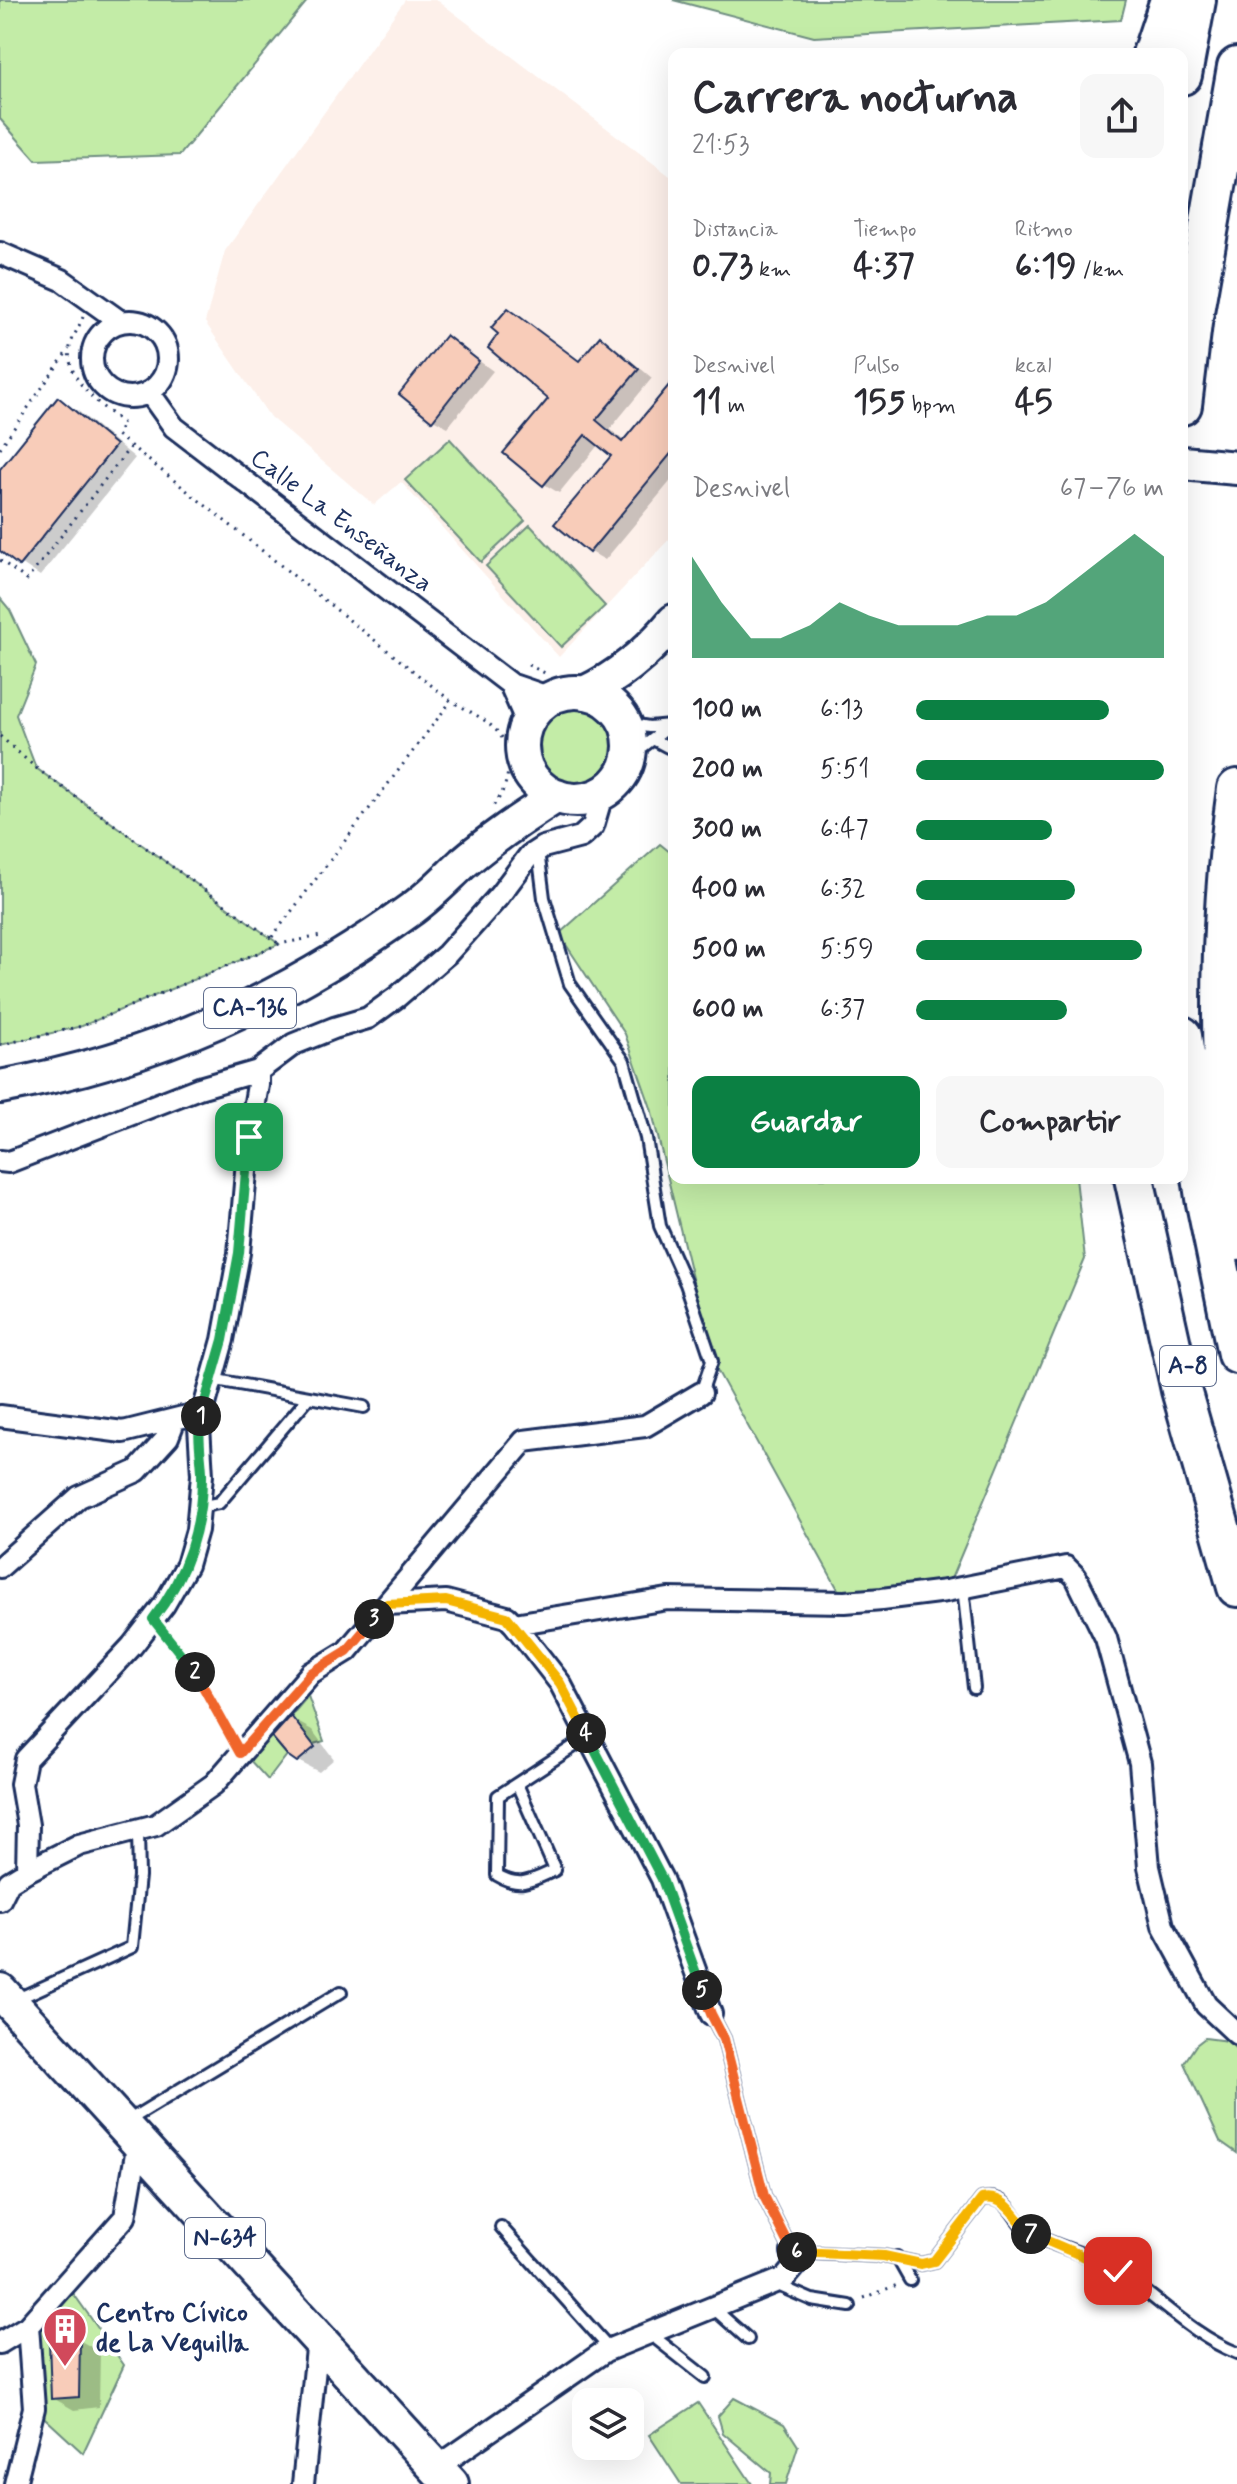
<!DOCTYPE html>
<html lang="es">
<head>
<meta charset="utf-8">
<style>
	:root { --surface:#fff; --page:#f7f7f7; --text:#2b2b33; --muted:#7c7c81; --accent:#0b8043 }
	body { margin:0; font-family:Mynerve,sans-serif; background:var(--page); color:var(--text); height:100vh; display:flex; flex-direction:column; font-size:30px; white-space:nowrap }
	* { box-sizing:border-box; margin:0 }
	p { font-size:26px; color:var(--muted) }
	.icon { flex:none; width:44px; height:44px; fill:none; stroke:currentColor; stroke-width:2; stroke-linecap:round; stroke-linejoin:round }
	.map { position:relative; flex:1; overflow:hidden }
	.sheet { position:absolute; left:668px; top:48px; width:520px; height:1136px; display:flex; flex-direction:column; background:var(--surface); border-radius:16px; box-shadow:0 8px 32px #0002 }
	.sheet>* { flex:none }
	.controls { position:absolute; left:572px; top:2388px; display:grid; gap:16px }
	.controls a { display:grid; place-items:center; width:72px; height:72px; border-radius:16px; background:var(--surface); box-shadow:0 8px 32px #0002; font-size:40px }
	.pin { position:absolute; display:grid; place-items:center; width:68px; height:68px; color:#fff; margin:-34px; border-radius:16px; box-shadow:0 4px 12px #0006 }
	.km { position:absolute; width:40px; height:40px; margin:-20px; border-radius:50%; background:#222; color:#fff; font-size:22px; line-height:40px; text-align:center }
	.round { display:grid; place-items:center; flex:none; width:84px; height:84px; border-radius:16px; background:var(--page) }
	.summary { display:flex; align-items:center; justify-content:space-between; height:136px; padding:0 24px }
	h1 { font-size:44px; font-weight:700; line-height:60px }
	.figures { display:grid; grid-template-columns:repeat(3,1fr); gap:12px; height:136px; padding:8px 24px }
	.figures div { display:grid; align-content:center }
	.figures b { font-size:34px; font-weight:700 }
	.figures small { font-size:22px; font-weight:400 }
	.figures p { font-size:22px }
	.chart { height:224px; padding:16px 24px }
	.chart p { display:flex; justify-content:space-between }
	.chart svg { width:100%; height:144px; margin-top:8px; fill:var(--accent); opacity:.7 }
	.primary-button { display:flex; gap:16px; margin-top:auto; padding:16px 24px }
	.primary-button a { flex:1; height:92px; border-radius:16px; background:var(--accent); color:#fff; font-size:32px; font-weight:700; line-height:92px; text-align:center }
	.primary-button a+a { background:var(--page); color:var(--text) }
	ul { padding:0 24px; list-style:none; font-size:26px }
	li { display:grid; grid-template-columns:128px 96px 1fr; align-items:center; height:60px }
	li i { height:20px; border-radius:10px; background:var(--accent) }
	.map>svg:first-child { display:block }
	.built { fill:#fdf0ea }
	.green { fill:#c3eca7; stroke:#6f8e82; stroke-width:2 }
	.shadow { fill:#0003 }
	.building { fill:#f8ccb9; stroke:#1b2f5e; stroke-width:2 }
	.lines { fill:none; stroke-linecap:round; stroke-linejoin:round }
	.service-casing { stroke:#1b2f5e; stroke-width:16 }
	.minor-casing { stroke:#1b2f5e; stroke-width:26 }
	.primary-casing { stroke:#1b2f5e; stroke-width:38 }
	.trunk-casing { stroke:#1b2f5e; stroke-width:40 }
	.motorway-casing { stroke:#1b2f5e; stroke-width:44 }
	.path { stroke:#1b2f5e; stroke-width:3; stroke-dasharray:2 6; stroke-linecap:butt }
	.service { stroke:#fff; stroke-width:10 }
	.minor { stroke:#fff; stroke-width:20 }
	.primary { stroke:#fff; stroke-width:32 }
	.trunk { stroke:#fff; stroke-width:34 }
	.motorway { stroke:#fff; stroke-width:38 }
	.split-1-casing { stroke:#fff; stroke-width:16 }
	.split-2-casing { stroke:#fff; stroke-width:16 }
	.split-3-casing { stroke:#fff; stroke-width:16 }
	.split-4-casing { stroke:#fff; stroke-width:16 }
	.split-5-casing { stroke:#fff; stroke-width:16 }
	.split-6-casing { stroke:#fff; stroke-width:16 }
	.split-7-casing { stroke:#fff; stroke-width:16 }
	.split-8-casing { stroke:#fff; stroke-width:16 }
	.split-1 { stroke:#22a559; stroke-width:10 }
	.split-2 { stroke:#22a559; stroke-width:10 }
	.split-3 { stroke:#f0652b; stroke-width:10 }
	.split-4 { stroke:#f5b400; stroke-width:10 }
	.split-5 { stroke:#22a559; stroke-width:10 }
	.split-6 { stroke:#f0652b; stroke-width:10 }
	.split-7 { stroke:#f5b400; stroke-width:10 }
	.split-8 { stroke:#f5b400; stroke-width:10 }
	.labels { text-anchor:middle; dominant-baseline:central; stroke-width:8; stroke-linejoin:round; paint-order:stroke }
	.shield { fill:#fff; stroke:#5f6d8e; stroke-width:2 }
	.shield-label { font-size:24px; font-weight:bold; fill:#1b2f5e }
	.street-label { font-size:26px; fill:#1b2f5e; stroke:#fff }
	.poi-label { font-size:26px; font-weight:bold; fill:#1b2f5e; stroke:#fff; text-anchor:start }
</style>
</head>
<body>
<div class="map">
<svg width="1237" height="2484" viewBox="0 0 1237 2484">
	<rect width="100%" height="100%" fill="#fff"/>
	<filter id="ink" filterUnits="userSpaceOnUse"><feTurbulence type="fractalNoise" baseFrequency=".0125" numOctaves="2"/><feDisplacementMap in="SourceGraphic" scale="16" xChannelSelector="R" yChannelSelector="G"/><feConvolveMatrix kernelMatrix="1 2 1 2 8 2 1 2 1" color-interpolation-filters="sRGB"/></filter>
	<g filter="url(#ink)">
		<path class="built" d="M405,0H437L674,179V534L559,657L401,482L374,505L270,417L205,322L225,251Z"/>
		<path class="green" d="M0,0H308L180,155L36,160L0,119Z
			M673,0H1126L1121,20L814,37Z
			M450,439L525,521L481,562L405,480Z
			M530,525L605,606L561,647L486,566Z
			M0,598L10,610L36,665L16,715L36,768L279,944L82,1026L0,1045Z
			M533 745a42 42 0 1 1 84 0a42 42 0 1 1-84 0Z
			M660,844L671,853L674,852V1178H1076L1085,1259L946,1591L845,1602L712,1361L651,1108L625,1034L559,934Z
			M308,1696L324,1741L313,1744L291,1716Z
			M269,1734L287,1755L268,1780L247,1757Z
			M1205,2038L1228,2041L1237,2050V2153L1220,2141L1184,2063L1196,2045Z
			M66,2283L124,2365L83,2453L34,2408L28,2326Z
			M734,2398L784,2424L798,2446L786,2484H770L771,2473L723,2433L718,2416Z
			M698,2403L752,2484H681L649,2435Z"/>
		<path class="shadow" d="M509,311L581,362L601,339L616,348L652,378L610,429L625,442L674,383V477L605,560L591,552L557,523L613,456L599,444L559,493L544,484L551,399L501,334Z
			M446,337L493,371L448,427L433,419Z
			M58,400L78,411L135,458L40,576L0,549V472Z
			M292,1719L312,1730L334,1759L319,1772L298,1761Z
			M79,2340L100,2352L99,2407L74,2410L53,2398Z"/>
		<path class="building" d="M508,308L579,361L600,336L639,369L596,420L622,442L674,379V450L589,553L554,524L611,456L585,435L543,486L503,453L548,399L488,348L498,334L491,328Z
			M446,335L479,361L432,421L399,394Z
			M58,397L116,445L19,566L0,551V469Z
			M291,1716L315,1747L297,1762L287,1755L272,1737Z
			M80,2338L79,2397L51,2399L49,2339Z"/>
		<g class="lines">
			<g class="service-casing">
				<path id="service" d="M625,723L649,727L670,725
					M655,740L668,747L674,745
					M628,758L674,723
					M538,851L544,898L570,984L624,1061L646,1138L660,1226L686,1284L712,1361L701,1393
					M211,1379L364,1407
					M199,1507L219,1503L309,1397
					M963,1587L974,1688
					M517,1784L555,1870C533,1880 520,1889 497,1875L498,1796L588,1737
					M15,2000L132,1947L139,1876L138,1832
					M711,2014L724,2039L764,2196L792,2252L884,2256L921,2264L934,2261L982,2199C1012,2193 1012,2224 1034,2235C1061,2249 1094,2255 1119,2272C1158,2298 1193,2336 1237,2353
					M126,2122L341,1992
					M501,2227L610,2349
					M897,2257L910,2280
					M775,2284L812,2300L850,2306
					M712,2307L748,2339
					M649,2333L705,2377"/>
			</g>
			<g class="minor-casing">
				<path id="minor" d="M0,253L62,280L121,322
					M92 359a38 38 0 1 1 76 0a38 38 0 1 1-76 0Z
					M149,392L174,427L510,684L551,698
					M510,684L527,723
					M0,1161L9,1162L199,1088L258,1071
					M0,1416L123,1432L183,1417
					M0,1567L79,1497L137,1471L168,1437L175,1419
					M387,1604L446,1601L507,1617L514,1624L560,1683L662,1879L711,2014
					M514,1624L668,1599L845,1602L882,1599L946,1591L1066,1567L1076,1577L1106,1638L1140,1763L1149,1867L1163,1926L1206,2005L1237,2034
					M27,1871L28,1825L21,1784L26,1759L132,1646L164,1605L187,1565L197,1530L202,1475L199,1426L223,1340L239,1253L249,1137L258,1085V1071L294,1044L334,1028L368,1018L397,997L447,954L499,896L529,856L543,847L581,837L593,826L603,792
					M0,1900L9,1882L27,1871L79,1845L156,1825L214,1784L311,1673L347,1651L524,1441L645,1426L701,1393
					M0,2343L28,2326
					M436,2468L605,2351L785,2278L796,2265L792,2252
					M15,2484L34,2408L28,2326L125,2217L138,2142
					M303,2484L318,2339"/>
			</g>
			<g class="primary-casing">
				<path id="primary" d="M1182,463L1237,468
					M522 746a54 54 0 1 1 108 0a54 54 0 1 1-108 0Z
					M584,693C619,677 649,651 674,621
					M0,1087C155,1059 286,1000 413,908C431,895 447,878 463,863C492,838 525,816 557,796"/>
			</g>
			<g class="trunk-casing">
				<path id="trunk" d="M0,1991L451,2484"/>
			</g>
			<g class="motorway-casing">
				<path id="motorway" d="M1152,54L1170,0
					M1182,75L1196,0
					M1182,405L1192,323L1237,67
					M1237,789C1216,939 1218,1090 1237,1241
					M1182,1036L1205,1198L1237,1354
					M1134,1178L1181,1390L1237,1587"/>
			</g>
			<path class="path" d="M83,317C79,327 72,338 70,347C64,379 102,407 123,423L117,435L451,701C485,720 516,732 507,777C505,788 500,798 493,806
				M0,448L69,349
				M0,560L27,580L131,446
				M528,665L545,673
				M0,736L36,768L279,944
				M272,937L451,701
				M0,1045L82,1026L279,944L321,936
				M165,1635L197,1674L230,1735
				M864,2298L897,2285"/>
			<use href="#service" class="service"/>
			<use href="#minor" class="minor"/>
			<use href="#primary" class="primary"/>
			<use href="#trunk" class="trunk"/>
			<use href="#motorway" class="motorway"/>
		</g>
	</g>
	<g class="lines" filter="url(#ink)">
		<g class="split-1-casing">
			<path id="split-1" d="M201,1416L223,1340L239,1253L249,1137"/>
		</g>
		<g class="split-2-casing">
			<path id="split-2" d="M195,1672L153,1619C186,1577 203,1526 202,1472C201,1453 197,1434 201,1416"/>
		</g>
		<g class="split-3-casing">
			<path id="split-3" d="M195,1672L240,1753L311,1673L347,1651L374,1619"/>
		</g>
		<g class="split-4-casing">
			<path id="split-4" d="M374,1619L387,1604L446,1601L507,1617L560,1683L586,1733"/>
		</g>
		<g class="split-5-casing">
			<path id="split-5" d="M586,1733L662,1879L702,1990"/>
		</g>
		<g class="split-6-casing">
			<path id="split-6" d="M702,1990L711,2014L724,2039L764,2196L792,2252H797"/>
		</g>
		<g class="split-7-casing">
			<path id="split-7" d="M797,2252L884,2256L921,2264L934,2261L982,2199C1006,2194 1016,2219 1031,2234"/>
		</g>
		<g class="split-8-casing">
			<path id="split-8" d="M1031,2234L1118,2271"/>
		</g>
		<use href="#split-1" class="split-1"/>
		<use href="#split-2" class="split-2"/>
		<use href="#split-3" class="split-3"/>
		<use href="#split-4" class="split-4"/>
		<use href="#split-5" class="split-5"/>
		<use href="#split-6" class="split-6"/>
		<use href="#split-7" class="split-7"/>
		<use href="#split-8" class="split-8"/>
	</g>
	<defs>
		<g id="building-pin" transform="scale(2.3)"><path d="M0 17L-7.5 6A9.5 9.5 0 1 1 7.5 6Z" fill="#d1495b" stroke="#fff"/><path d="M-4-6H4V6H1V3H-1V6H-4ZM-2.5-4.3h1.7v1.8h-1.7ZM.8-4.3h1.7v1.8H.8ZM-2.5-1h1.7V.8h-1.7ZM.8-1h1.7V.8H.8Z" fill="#fff"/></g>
	</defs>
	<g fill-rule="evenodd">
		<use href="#building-pin" x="65" y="2329"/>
	</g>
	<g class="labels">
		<g class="shield">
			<rect x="204" y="988" width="92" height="40" rx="6"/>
			<rect x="1160" y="1346" width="56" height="40" rx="6"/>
			<rect x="185" y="2218" width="80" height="40" rx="6"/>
		</g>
		<g class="shield-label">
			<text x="250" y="1008">CA-136</text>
			<text x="1188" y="1366">A-8</text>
			<text x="225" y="2238">N-634</text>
		</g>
		<g class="street-label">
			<text transform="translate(341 521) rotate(37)">Calle La Enseñanza</text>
		</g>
		<g class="poi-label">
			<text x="96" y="2314">Centro Cívico<tspan x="96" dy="30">de La Veguilla</tspan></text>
		</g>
	</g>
</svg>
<div class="controls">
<a><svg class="icon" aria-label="layers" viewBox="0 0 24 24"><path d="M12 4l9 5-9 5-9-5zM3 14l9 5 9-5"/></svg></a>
</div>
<div class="pin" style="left:249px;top:1137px;background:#1e9e55"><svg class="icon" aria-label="arrive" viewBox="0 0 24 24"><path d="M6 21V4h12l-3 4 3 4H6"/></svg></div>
<div class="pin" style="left:1118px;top:2271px;background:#d93025"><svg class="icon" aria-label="check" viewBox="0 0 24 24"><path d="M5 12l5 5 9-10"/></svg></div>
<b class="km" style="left:201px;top:1416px">1</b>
<b class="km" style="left:195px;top:1672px">2</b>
<b class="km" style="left:374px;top:1619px">3</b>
<b class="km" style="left:586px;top:1733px">4</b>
<b class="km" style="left:702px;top:1990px">5</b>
<b class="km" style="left:797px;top:2252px">6</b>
<b class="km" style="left:1031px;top:2234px">7</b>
<section class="sheet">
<div class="summary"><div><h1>Carrera nocturna</h1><p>21:53</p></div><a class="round"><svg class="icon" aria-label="share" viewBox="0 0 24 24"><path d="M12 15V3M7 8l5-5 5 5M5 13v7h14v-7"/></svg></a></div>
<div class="figures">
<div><p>Distancia</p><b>0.73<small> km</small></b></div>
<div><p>Tiempo</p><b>4:37</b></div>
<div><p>Ritmo</p><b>6:19<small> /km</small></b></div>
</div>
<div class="figures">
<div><p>Desnivel</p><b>11<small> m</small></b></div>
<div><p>Pulso</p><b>155<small> bpm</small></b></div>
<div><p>kcal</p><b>45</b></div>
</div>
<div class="chart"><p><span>Desnivel</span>67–76 m</p>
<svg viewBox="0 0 160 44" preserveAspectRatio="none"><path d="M0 44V13L10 27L20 38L30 38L40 34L50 27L60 31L70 34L80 34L90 34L100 31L110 31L120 27L130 20L140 13L150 6L160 13V44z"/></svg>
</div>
<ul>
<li><b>100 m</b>6:13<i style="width:78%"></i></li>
<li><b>200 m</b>5:51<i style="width:100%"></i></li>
<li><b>300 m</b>6:47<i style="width:55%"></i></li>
<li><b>400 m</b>6:32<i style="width:64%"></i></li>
<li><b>500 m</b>5:59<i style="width:91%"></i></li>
<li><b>600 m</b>6:37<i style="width:61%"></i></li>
</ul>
<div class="primary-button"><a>Guardar</a><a>Compartir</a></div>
</section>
</div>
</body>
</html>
